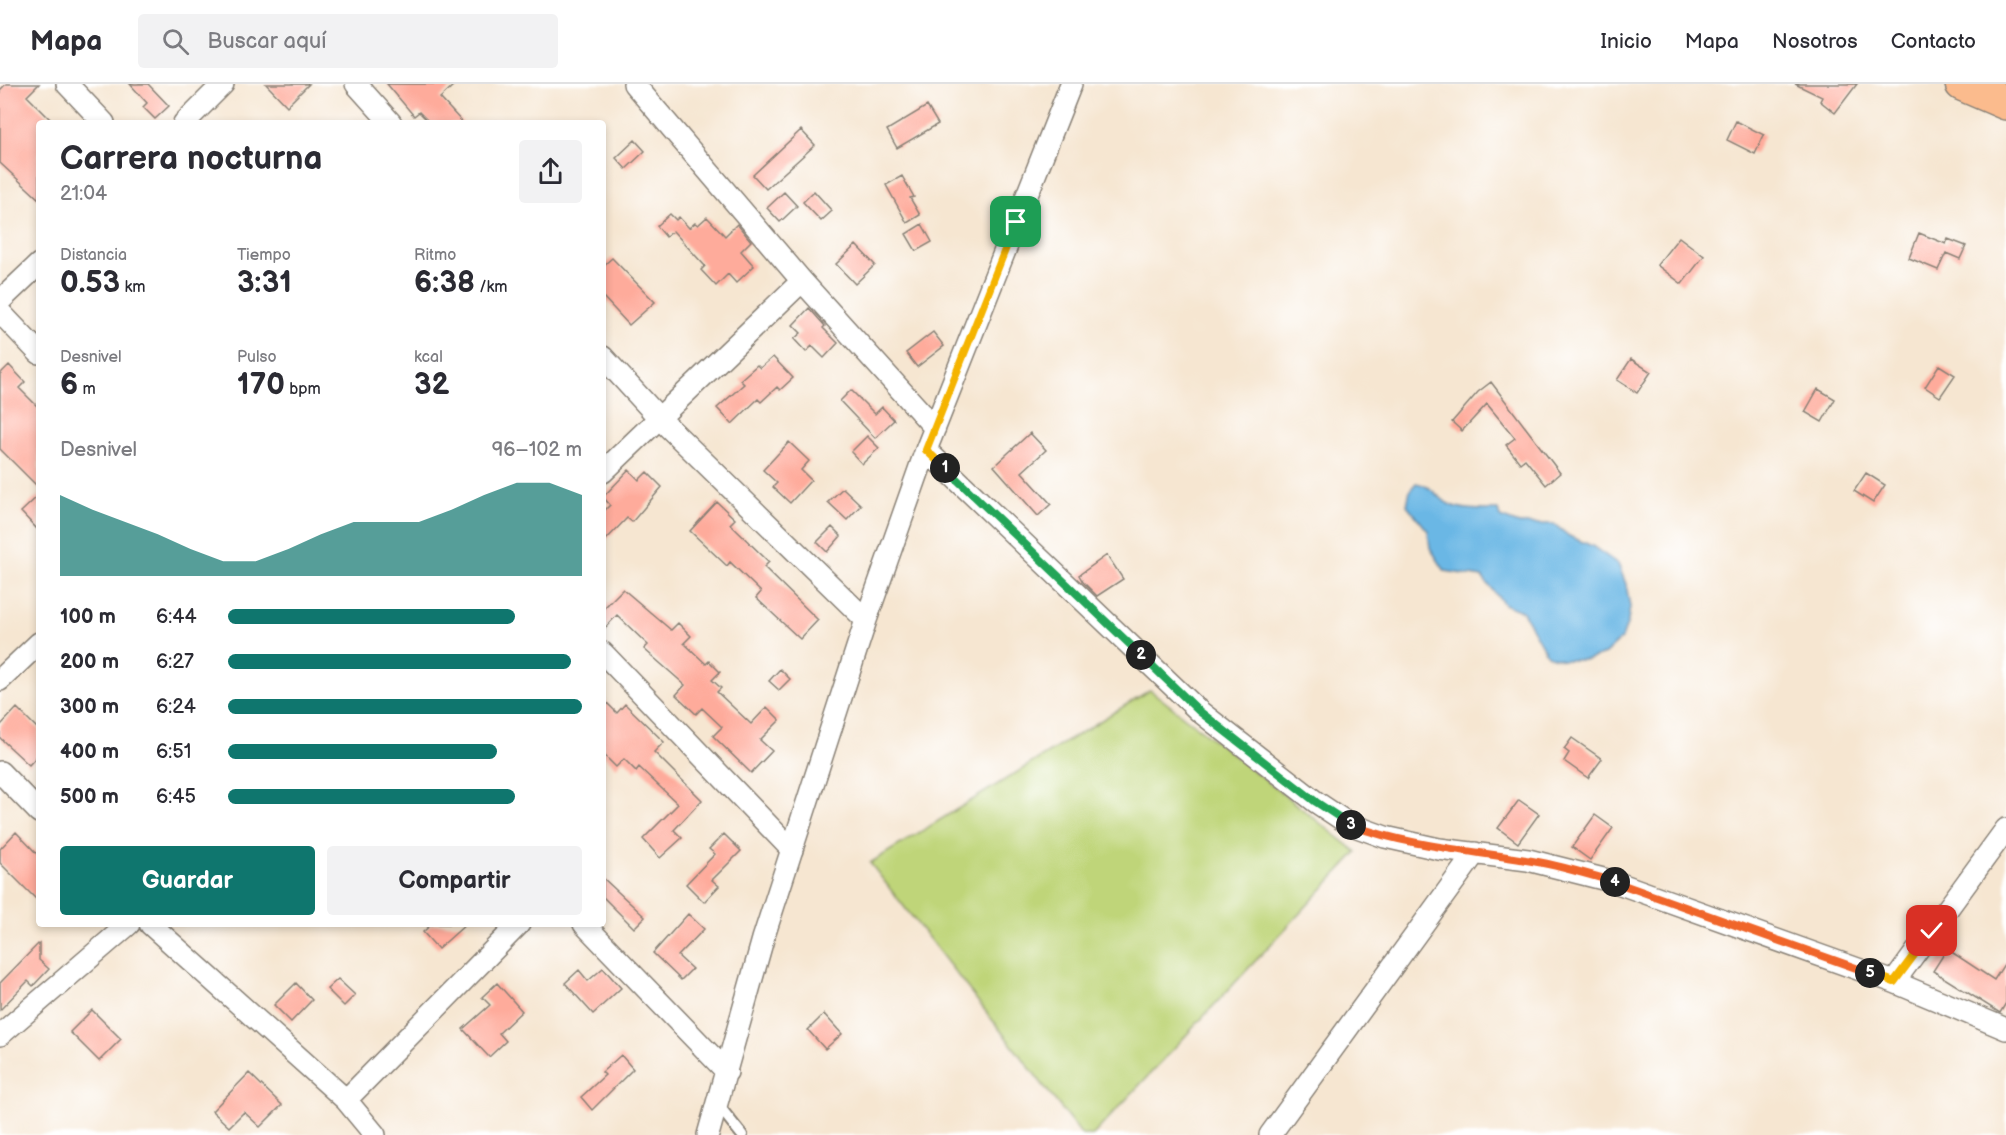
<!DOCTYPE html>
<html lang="es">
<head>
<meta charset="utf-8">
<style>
	:root { --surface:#fff; --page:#f2f2f3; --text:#2b2b33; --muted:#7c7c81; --line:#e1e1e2; --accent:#0f766e }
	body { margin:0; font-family:"Balsamiq Sans",sans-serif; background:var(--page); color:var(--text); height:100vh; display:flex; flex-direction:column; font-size:22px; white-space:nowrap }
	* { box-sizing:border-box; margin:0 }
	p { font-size:20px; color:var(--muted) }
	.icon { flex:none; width:33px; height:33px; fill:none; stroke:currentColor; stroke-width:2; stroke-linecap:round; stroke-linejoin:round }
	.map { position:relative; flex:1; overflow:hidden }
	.details { position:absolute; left:36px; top:36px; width:570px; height:807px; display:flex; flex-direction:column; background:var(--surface); border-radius:6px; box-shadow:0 3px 9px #0003 }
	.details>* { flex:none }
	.pin { position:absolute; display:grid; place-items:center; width:51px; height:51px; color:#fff; margin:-26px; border-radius:12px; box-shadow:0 3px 9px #0006 }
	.km { position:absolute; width:30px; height:30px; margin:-15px; border-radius:50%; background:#222; color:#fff; font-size:16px; line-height:30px; text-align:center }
	.round { display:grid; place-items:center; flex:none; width:63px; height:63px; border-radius:6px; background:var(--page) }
	.overview { display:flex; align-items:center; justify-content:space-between; height:102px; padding:0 24px }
	h1 { font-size:33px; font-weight:600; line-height:45px }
	.metrics { display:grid; grid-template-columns:repeat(3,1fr); gap:9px; height:102px; padding:6px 24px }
	.metrics div { display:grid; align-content:center }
	.metrics b { font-size:30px; font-weight:600 }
	.metrics small { font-size:16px; font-weight:400 }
	.metrics p { font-size:16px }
	.chart { height:168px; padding:12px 24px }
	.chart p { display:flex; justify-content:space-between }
	.chart svg { width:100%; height:108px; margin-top:6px; fill:var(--accent); opacity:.7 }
	.cta { display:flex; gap:12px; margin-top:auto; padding:12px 24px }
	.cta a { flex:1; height:69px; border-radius:6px; background:var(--accent); color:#fff; font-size:24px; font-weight:600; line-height:69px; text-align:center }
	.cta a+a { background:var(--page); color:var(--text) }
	ul { padding:0 24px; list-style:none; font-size:20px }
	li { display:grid; grid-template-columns:96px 72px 1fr; align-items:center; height:45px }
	li i { height:15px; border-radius:8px; background:var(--accent) }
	header { display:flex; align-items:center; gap:36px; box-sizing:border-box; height:84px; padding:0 30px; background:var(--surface); border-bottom:2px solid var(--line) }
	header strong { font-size:28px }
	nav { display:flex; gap:33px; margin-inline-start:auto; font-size:21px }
	.search { width:420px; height:54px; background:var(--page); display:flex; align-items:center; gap:15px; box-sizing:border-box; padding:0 21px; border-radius:6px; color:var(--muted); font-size:22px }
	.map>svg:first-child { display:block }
	.green { fill:#bfd579; stroke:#6e784a; stroke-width:1.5 }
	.water { fill:#6bb7e5; stroke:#446a80; stroke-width:1.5 }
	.building { fill:#feab9b }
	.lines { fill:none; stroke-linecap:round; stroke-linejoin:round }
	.service-casing { stroke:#898176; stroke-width:14 }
	.minor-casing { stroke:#898176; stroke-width:24 }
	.primary-casing { stroke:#898176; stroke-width:36 }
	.service { stroke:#fff; stroke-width:10 }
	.minor { stroke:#fff; stroke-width:21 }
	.primary { stroke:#fbbb8d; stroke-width:33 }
	.split-1-casing { stroke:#fff; stroke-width:12 }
	.split-2-casing { stroke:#fff; stroke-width:12 }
	.split-3-casing { stroke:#fff; stroke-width:12 }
	.split-4-casing { stroke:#fff; stroke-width:12 }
	.split-5-casing { stroke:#fff; stroke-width:12 }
	.split-6-casing { stroke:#fff; stroke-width:12 }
	.split-1 { stroke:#f5b400; stroke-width:8 }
	.split-2 { stroke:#22a559; stroke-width:8 }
	.split-3 { stroke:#22a559; stroke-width:8 }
	.split-4 { stroke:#f0652b; stroke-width:8 }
	.split-5 { stroke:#f0652b; stroke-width:8 }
	.split-6 { stroke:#f5b400; stroke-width:8 }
</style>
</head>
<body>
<header>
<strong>Mapa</strong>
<div class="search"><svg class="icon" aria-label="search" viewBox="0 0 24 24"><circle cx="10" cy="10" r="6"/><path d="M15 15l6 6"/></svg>Buscar aquí</div>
<nav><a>Inicio</a><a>Mapa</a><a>Nosotros</a><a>Contacto</a></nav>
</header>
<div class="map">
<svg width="2006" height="1051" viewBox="0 0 2006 1051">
	<rect width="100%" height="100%" fill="#fff"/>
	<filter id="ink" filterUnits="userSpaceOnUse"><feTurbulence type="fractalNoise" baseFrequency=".0167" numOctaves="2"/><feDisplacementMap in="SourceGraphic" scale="12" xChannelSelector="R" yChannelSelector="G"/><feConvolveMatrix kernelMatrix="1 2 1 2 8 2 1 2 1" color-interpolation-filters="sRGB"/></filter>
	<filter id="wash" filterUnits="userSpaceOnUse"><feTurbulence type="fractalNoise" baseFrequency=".008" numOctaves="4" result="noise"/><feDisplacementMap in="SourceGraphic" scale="24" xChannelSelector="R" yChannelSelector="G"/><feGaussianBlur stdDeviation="1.35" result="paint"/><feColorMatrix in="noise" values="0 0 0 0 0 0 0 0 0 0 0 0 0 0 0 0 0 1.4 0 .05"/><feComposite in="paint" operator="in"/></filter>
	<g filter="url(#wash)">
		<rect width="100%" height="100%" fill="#f6e6d1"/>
		<path class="green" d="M1150,606L1357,768L1093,1051H1082L870,779Z"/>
		<path class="water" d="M1416,399C1430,401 1436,411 1447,419C1461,427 1483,426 1498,426L1500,433L1519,440H1554L1569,452L1592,462L1618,480L1626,500L1630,523L1628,537L1622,554L1605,570L1587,576H1562L1547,571L1522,527L1504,520L1482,493L1445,487L1430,464L1428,447L1407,421L1410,406Z"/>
		<g id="blocks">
			<path class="building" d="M6,0H39L27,12L54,39H39V115L0,79V6Z
				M130,0H148L169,22L155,35L143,23L147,19Z
				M266,0H309L287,22Z
				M387,0H455L440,14L463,39H430L419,28L414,32Z
				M1795,0H1857L1835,29L1820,17L1822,13Z
				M927,22L938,40L897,64L887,46Z
				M1736,37L1764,51L1755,70L1727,56Z
				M801,46L815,61L766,105L753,91Z
				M635,56L645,67L626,85L616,74Z
				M902,92L914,113L910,114L920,131L907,139L886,101Z
				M814,107L832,127L821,137L803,118Z
				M784,108L797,122L780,138L767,124Z
				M670,130L676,136L679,133L689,144L695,139L698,141L707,133L725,152L737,140L751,157L741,167L754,182L736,199L728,190L716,202L701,186L705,182L673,147L666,153L657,142Z
				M922,140L932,158L916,167L906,150Z
				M1919,149L1946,160L1948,155L1966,162L1960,175L1946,169L1938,186L1909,174Z
				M1679,153L1704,172L1682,200L1657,181Z
				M856,161L875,181L855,200L836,180Z
				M612,174L655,218L629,241L603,213V182Z
				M809,224L825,242L823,244L838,259L824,274L812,262L806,268L794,255L801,249L793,241Z
				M933,248L944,262L917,283L906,269Z
				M773,273L793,294L780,306L777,303L761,318L758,315L732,340L717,324L744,300L740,296L757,281L760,284Z
				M1631,275L1651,288L1637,309L1617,296Z
				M9,281L25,298L19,304L39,324V404L0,365V290Z
				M1939,281L1955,291L1940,313L1925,303Z
				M1491,298L1560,389L1546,401L1525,375L1520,379L1506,361L1515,354L1487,320L1462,347L1452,338L1478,308Z
				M1818,305L1835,315L1822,338L1805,328Z
				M851,306L875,330L882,323L894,336L875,354L840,317Z
				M1030,349L1046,366L1022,388L1051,420L1038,432L994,382Z
				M867,352L879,364L862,380L851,368Z
				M789,358L809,377L801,386L811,396L790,419L773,403L777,399L763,386Z
				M629,386L639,396L647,388L662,403L632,438L627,434L603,459V428L610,421L603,413Z
				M1866,389L1885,401L1873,419L1854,407Z
				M843,404L861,421L847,436L828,418Z
				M39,411V447L21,428Z
				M717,418L735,435L730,440L769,478L764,483L818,536L800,555L756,514L761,508L730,478L727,482L690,447Z
				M832,443L841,452L827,468L817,458Z
				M1107,471L1123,495L1097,512L1083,498L1079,491Z
				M623,505L671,546L678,539L691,552L684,559L706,580L709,577L720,588L712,596L721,604L717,608L751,640L767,623L780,636L760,656L772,667L751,689L713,652L722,643L702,624L696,630L676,611L685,601L644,565L648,561L617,531L603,546V525Z
				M780,585L790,595L779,606L769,597Z
				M603,615L617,629L625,620L664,658L654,668L702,716L674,746L682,754L660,774L643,755L678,720L639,683L636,687L624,675L616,683L603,670Z
				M17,624L39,646V670L29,681L0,654V642Z
				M1572,654L1602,675L1588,694L1564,677L1569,669L1564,665Z
				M1519,716L1539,730L1518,759L1498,744Z
				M1595,731L1613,744L1590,776L1572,763Z
				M16,748L39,772V818L0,779V765Z
				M724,750L741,767L712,796L719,802L704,818L686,800L715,770L709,765Z
				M603,794L645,833L634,844L603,813Z
				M688,830L704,845L678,872L692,885L681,896L653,869Z
				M432,840H466L438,865L423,848Z
				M39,859V876L49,885L33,902L28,897L0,926V899Z
				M1947,865L1994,896L2006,877V919L2000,929L1933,887Z
				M603,884L621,904L593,930L565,899L579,886L588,897Z
				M338,895L355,911L344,922L327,905Z
				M296,899L312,916L291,938L274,921Z
				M497,899L522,927L499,949L506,957L489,973L463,945L490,921L482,913Z
				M92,926L121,955L99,977L70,948Z
				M824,930L842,950L825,965L808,946Z
				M621,971L633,985L592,1026L581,1013L605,991L602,988Z
				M249,989L282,1021L260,1043L244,1028L229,1043L212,1027Z"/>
		</g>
	</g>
	<g filter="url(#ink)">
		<use href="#blocks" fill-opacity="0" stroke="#898176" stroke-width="1.5"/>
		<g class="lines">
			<g class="service-casing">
				<path id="service" d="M718,1021L742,1051"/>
			</g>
			<g class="minor-casing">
				<path id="minor" d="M67,0L104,39
					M356,0L391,39
					M634,0L802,197L935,344
					M184,39L223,0
					M0,217L39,180
					M0,228L39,269
					M603,273L659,334L866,536
					M926,366L1199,627L1316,718L1349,740L1385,753L1439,765L1528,776L1615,798L1894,898L2006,945
					M603,388L802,197
					M603,569L792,766
					M0,596L39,559
					M0,688L39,728
					M150,840L346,1016L375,1051
					M584,840L727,988
					M1894,898L2006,745
					M0,951L129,840
					M346,1016L519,840
					M708,1051L763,855L866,536L926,366L1071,0
					M1270,1051L1475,769"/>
			</g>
			<g class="primary-casing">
				<path id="primary" d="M1962,0L2006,19"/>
			</g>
			<use href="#service" class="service"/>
			<use href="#minor" class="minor"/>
			<use href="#primary" class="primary"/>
		</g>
	</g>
	<g class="lines" filter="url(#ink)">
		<g class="split-1-casing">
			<path id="split-1" d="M945,384L926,366L1016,138"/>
		</g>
		<g class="split-2-casing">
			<path id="split-2" d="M945,384L1141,571"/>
		</g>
		<g class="split-3-casing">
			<path id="split-3" d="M1141,571L1199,627L1316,718L1351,741"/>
		</g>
		<g class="split-4-casing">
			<path id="split-4" d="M1351,741C1408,762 1466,766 1526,776C1556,780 1586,790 1615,798"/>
		</g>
		<g class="split-5-casing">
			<path id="split-5" d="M1615,798L1870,889"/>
		</g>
		<g class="split-6-casing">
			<path id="split-6" d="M1870,889L1894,898L1932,847"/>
		</g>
		<use href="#split-1" class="split-1"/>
		<use href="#split-2" class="split-2"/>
		<use href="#split-3" class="split-3"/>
		<use href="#split-4" class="split-4"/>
		<use href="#split-5" class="split-5"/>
		<use href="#split-6" class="split-6"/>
	</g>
</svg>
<div class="pin" style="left:1016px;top:138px;background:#1e9e55"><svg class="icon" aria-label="arrive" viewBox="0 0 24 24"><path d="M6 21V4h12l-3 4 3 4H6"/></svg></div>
<div class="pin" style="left:1932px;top:847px;background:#d93025"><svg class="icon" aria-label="check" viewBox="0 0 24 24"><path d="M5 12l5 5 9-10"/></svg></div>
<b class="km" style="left:945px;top:384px">1</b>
<b class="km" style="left:1141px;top:571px">2</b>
<b class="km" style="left:1351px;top:741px">3</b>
<b class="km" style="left:1615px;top:798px">4</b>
<b class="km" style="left:1870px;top:889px">5</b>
<section class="details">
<div class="overview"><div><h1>Carrera nocturna</h1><p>21:04</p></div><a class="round"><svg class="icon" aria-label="share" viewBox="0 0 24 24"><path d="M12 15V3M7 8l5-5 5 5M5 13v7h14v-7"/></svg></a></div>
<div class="metrics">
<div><p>Distancia</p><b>0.53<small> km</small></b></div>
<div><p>Tiempo</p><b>3:31</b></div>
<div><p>Ritmo</p><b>6:38<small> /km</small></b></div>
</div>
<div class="metrics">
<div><p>Desnivel</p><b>6<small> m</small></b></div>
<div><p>Pulso</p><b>170<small> bpm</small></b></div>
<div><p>kcal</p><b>32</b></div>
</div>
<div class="chart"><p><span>Desnivel</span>96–102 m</p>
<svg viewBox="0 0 160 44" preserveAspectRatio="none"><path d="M0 44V11L10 17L20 22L30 27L40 33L50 38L60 38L70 33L80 27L90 22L100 22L110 22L120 17L130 11L140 6L150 6L160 11V44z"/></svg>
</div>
<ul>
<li><b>100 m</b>6:44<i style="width:81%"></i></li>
<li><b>200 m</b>6:27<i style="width:97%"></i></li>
<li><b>300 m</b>6:24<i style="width:100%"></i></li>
<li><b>400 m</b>6:51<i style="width:76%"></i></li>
<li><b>500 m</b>6:45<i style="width:81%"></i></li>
</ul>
<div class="cta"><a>Guardar</a><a>Compartir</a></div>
</section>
</div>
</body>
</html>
